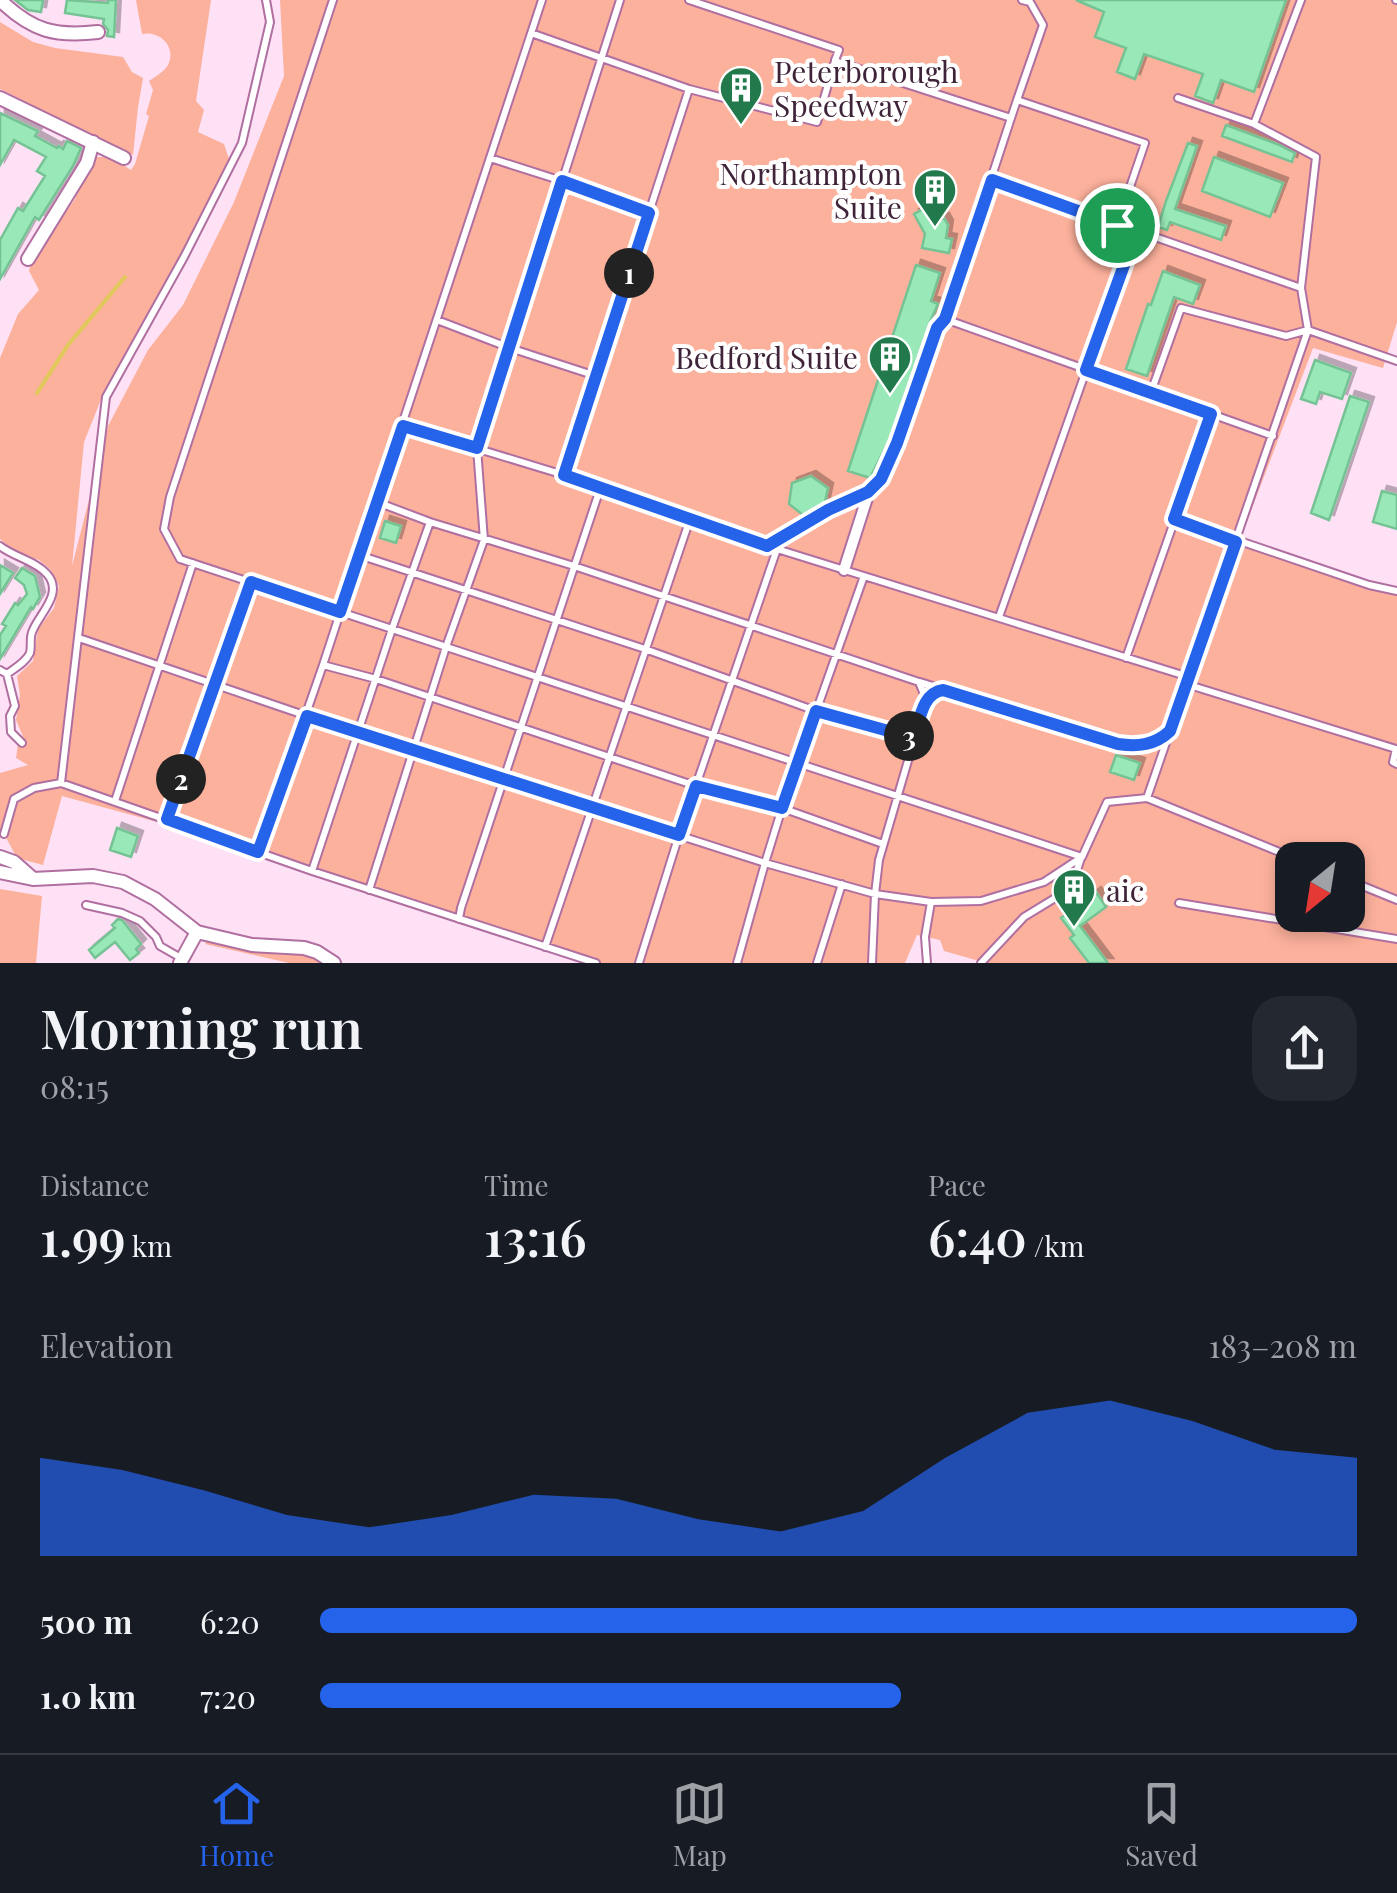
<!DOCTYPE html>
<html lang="en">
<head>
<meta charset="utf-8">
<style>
	:root { --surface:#171b24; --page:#242831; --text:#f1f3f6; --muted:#9ea1a6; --line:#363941; --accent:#2563eb }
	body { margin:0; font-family:"Playfair Display",serif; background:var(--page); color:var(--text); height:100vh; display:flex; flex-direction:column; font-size:38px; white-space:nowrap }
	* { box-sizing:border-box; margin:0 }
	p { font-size:32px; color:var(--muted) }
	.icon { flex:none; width:55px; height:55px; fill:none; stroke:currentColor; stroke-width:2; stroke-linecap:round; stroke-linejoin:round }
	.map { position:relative; height:963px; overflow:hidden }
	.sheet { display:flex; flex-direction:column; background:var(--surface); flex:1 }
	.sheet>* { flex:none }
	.needle { width:65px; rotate:210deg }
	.controls { position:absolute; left:1275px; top:842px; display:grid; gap:20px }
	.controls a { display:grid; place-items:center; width:90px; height:90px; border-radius:20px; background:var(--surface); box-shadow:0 5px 15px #0003; font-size:50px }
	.pin { position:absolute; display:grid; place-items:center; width:85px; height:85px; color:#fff; margin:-42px; border:5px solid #fff; border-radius:50%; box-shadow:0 2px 10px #0007 }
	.km { position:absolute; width:50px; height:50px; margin:-25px; border-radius:50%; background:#222; color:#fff; font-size:28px; line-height:50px; text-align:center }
	.round { display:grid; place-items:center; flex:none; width:105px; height:105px; border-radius:30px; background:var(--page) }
	.summary { display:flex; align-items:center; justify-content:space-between; height:170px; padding:0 40px }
	h1 { font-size:55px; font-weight:600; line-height:75px }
	.metrics { display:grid; grid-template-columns:repeat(3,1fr); gap:15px; height:170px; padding:10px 40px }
	.metrics div { display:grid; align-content:center }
	.metrics b { font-size:50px; font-weight:600 }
	.metrics small { font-size:28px; font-weight:400 }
	.metrics p { font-size:28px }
	.chart { height:280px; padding:20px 40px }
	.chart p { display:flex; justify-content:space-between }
	.chart svg { width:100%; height:180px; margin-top:10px; fill:var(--accent); opacity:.7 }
	ul { padding:0 40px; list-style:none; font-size:32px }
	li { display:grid; grid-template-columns:160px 120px 1fr; align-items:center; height:75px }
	li i { height:25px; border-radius:12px; background:var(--accent) }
	.dock { display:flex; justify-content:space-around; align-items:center; height:140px; border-top:2px solid var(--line); background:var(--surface); font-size:28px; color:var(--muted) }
	.dock a { display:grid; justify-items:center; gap:5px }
	.dock .selected { color:var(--accent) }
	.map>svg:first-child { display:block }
	.green { fill:#fcb19c; fill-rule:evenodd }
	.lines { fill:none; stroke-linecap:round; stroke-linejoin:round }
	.stream { stroke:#e1c85b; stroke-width:4 }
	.building { fill:#99e8b7; stroke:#75c394; stroke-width:2.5; filter:url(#shadow) }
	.service-casing { stroke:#b06fa0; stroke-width:10 }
	.pedestrian-casing { stroke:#b06fa0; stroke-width:14 }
	.minor-casing { stroke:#b06fa0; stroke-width:16 }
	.service { stroke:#fff; stroke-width:6 }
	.pedestrian { stroke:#fff; stroke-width:10 }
	.minor { stroke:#fff; stroke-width:12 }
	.route-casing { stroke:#fff; stroke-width:20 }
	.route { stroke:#2563eb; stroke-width:12 }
	.labels { text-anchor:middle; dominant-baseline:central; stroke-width:8; stroke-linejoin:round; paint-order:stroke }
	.poi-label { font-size:30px; fill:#3f2439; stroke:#fff; text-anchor:start }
</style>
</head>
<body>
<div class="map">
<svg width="1397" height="963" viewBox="0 0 1397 963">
	<defs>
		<filter id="shadow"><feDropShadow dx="5" dy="-5" stdDeviation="0" flood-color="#0004"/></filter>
	</defs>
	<rect width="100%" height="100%" fill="#fee1f5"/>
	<path class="green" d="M136,0H211L196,101L204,110L198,132L224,144L231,165L161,298L104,392L84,442L72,566L108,426L148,350L183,305L234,202L284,76L280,0H1397V322L1383,368L1313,348L1241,537L1397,596V963H986L944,951L940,940L917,935L905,963H584L459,919L357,890L161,823L62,796L43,865L17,858L4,834H0V773L28,765L16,758L18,744L25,741L16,720L20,695L17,676L33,661L38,629L54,608L59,586L50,569L39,560L14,551L0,539V358L18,314L39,290L29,271L31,262L75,199L88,157H111L131,170L135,164L149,116L146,114L153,90L149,81C156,76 164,72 168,65C177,46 159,30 142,34ZM1292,860H1348V915H1292Z
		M0,22L33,42L55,48L123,57L132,72L143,78L138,107L133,155L0,89Z
		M0,889L42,896L36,963H0Z
		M207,941L271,953L306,955L322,963H289L205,944Z"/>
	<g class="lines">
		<path class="stream" d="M37,393L68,345L125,277"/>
	</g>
	<path class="building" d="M15,0H43L41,12L28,10Z
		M67,0L108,3V0H116L114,37L107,36L108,30L103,24L104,19L65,13Z
		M1076,0H1286L1254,92L1221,80L1213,103L1195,96L1203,74L1144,54L1135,79L1117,72L1126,48L1095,37L1104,12Z
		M0,113L38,131L35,136L57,148L59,146L63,149L67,141L81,148L73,166L39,220L35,217L0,279V240L18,208L23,211L45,176L37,171L46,157L14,140L0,165Z
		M1226,125L1277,144L1295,153L1292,162L1222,136Z
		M1188,143L1197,146L1175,209L1226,226L1221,240L1170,222L1167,230L1158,227L1166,201Z
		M1214,157L1283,183L1270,217L1202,191Z
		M925,208L934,223L944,218L948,225L946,238L952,239L949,253L922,248L925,234L914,214Z
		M916,265L940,273L931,301L938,304L929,324L889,440L870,478L848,471Z
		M1163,271L1200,285L1193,304L1174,297L1147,376L1126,369L1148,304L1151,305Z
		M1315,360L1351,373L1342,399L1320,392L1316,404L1301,399Z
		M1350,396L1369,402L1329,520L1311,513Z
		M811,476L828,488L825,502L803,515L789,504L792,483Z
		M1382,491L1397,495V529L1373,522Z
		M385,521L401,526L396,543L380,538Z
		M0,565L13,573L0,594Z
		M22,568L35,576L40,597L33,609L31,607L0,659V635L6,626L2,624L15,603L18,605L27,594L24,585L15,578Z
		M1116,755L1140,763L1134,780L1110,772Z
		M117,828L138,836L131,857L110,850Z
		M1096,892L1106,907L1080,926L1108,963H1089L1070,938L1074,935L1061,918Z
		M118,919L122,920L141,944L136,949L139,953L130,960L115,942L95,958L89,950L115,928L112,925Z"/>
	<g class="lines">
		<g class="service-casing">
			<path id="service" d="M266,0L270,22L242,143L184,257L106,397L61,783L312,871L596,963
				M333,0L170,497L164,529L180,559L1082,857L1107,802L1147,798L1299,860
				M689,0L839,50L835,60
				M1396,0H1397
				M531,33L689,89L564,475
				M689,89L817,122L835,61L1011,118L945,319L1273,436
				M1178,98L1254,124
				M1017,100L1043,25L1030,2L1022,0
				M1011,118L1017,100L1145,143L1117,225
				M490,158L562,181L649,213
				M992,180L1301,288
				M437,320L510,348L596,376
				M1151,392L1181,308L1286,336L1308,330L1397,361
				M1211,414L1175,519L1369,585L1397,591
				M403,426L564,475L777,549L1189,677
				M377,502L430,522
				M0,546C14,557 36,561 47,574C64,593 40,613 33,630C29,637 32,645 30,653C26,662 15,668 7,674
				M359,555L542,0
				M864,576L782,808L765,863L875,894L872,963
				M999,617L1135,232
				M79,638L307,716L765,863L737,963
				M1126,658L1175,519
				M0,670L7,674L15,706L10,716L11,732L22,743
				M920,682L1118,744C1137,747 1155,746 1169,732
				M1186,684L1396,749L1393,762L1397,764
				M1147,798L1308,330L1301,288L1316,157L1254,124L1301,0
				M115,801L193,563
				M167,819L251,582
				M4,834L14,799L34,788L61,783
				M883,844L782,808L696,786L376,679L323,665L359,555L645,649L816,711L914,738
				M258,852L323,665
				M312,871L392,629L430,522L574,566L919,682L926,699L879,860L875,894L931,902L925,937L927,963
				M1348,880L1397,900
				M369,890L446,647L484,540L477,448L620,0
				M931,902L981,901L1044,882L1082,857
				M1179,903L1397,939
				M86,905L122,913L140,921L156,937L160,946L181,958
				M459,919L461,908L600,489
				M545,947L690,519
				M639,963L679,835L777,549
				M817,963L842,884
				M981,963L1024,917L1060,895L1073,882L1081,858"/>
		</g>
		<g class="pedestrian-casing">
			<path id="pedestrian" d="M767,546L828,510L869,492L881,479L897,443L937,327L945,319
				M844,570L869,492"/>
		</g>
		<g class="minor-casing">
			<path id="minor" d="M0,0C32,31 55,37 98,32
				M0,98L124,158
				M28,259L87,163L93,142
				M0,857L14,862L31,877
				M0,872L33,879L93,876L123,882L155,899L197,932L252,945L304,948L317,952L334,963
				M180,963L197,932"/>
		</g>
		<use href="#service" class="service"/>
		<use href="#pedestrian" class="pedestrian"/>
		<use href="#minor" class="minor"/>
	</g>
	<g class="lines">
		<g class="route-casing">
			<path id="route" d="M992,180L1136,232L1086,370L1211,414L1174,519L1236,542L1170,731C1155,745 1138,747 1118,744L943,690C922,693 920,720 914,738L816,711L782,808L696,786L679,835L307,716L258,852L167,819L251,582L340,612L403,426L477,448L562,181L649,213L564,475L767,546L828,510L868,492L881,479L897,443L937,328L945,319Z"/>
		</g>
		<use href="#route" class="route"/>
	</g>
	<defs>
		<g id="building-pin" transform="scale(2.25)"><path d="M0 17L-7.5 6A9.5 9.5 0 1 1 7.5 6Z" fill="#22794c" stroke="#fff"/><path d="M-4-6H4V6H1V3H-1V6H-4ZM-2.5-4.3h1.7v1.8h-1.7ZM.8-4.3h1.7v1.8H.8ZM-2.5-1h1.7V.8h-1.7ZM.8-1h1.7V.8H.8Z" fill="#fff"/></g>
	</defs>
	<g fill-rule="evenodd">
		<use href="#building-pin" x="741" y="88"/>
		<use href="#building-pin" x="935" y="190"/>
		<use href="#building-pin" x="890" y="357"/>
		<use href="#building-pin" x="1074" y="890"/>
	</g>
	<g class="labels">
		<g class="poi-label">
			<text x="774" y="71">Peterborough<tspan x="774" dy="34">Speedway</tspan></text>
			<text x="902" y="173" text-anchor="end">Northampton<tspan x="902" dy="34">Suite</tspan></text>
			<text x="858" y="357" text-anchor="end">Bedford Suite</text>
			<text x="1106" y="890">aic</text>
		</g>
	</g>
</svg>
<div class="controls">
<a><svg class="needle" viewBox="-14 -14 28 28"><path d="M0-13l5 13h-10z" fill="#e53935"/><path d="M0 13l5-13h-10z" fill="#9ea1a6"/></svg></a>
</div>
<div class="pin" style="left:1117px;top:225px;background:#1e9e55"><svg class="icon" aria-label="arrive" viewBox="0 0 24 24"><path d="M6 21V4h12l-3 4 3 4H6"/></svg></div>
<b class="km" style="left:629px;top:273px">1</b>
<b class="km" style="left:181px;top:779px">2</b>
<b class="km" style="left:909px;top:736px">3</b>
</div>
<section class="sheet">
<div class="summary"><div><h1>Morning run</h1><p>08:15</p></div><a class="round"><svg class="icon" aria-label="share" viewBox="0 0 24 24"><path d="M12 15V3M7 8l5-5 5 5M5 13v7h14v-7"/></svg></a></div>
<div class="metrics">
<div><p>Distance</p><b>1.99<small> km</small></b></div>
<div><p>Time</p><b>13:16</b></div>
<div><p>Pace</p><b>6:40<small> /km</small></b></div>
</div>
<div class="chart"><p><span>Elevation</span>183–208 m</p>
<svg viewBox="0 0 160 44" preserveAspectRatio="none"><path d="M0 44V20L10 23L20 28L30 34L40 37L50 34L60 29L70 30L80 35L90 38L100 33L110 20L120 9L130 6L140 11L150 18L160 20V44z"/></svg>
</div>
<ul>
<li><b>500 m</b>6:20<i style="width:100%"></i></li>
<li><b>1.0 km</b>7:20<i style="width:56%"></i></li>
</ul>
</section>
<nav class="dock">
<a class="selected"><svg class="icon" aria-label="home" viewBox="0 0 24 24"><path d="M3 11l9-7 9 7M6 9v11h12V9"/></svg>Home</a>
<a><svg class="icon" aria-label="map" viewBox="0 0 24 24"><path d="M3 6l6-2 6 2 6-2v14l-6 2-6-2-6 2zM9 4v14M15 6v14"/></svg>Map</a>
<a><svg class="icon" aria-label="saved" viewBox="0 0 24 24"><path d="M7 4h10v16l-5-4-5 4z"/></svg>Saved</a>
</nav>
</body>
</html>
